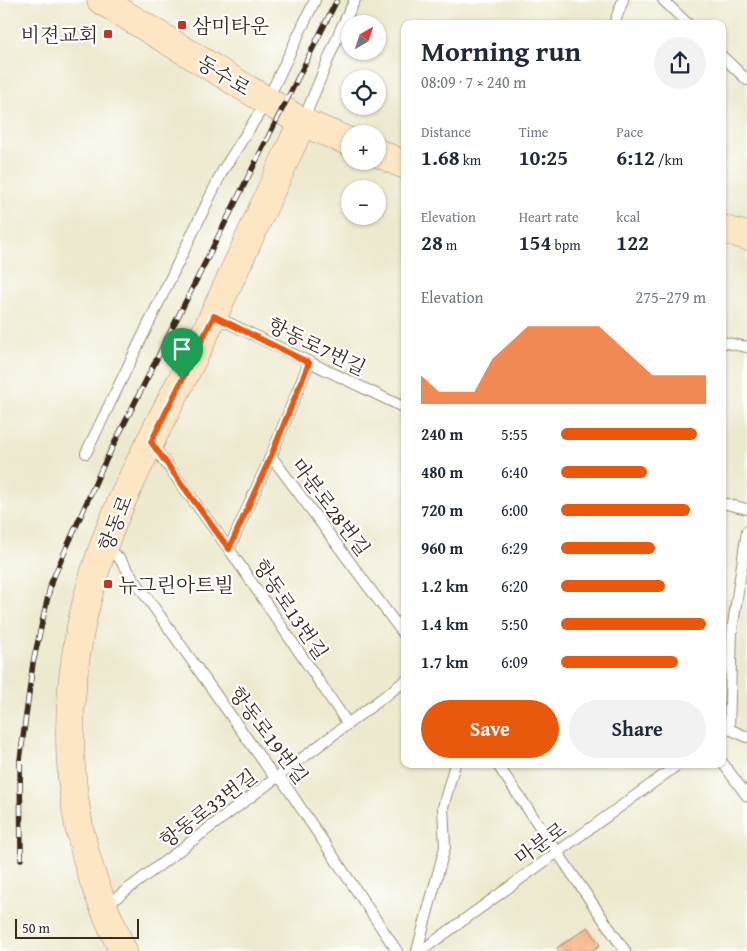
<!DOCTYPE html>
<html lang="en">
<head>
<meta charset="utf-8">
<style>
	:root { --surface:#fff; --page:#f2f2f3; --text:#1f2937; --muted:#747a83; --accent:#ea580c }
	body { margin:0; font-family:"Gentium Book Plus","Noto Serif KR",serif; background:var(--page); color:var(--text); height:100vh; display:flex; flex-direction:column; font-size:19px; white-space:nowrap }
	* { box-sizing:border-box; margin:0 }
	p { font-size:16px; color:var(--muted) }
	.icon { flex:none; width:28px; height:28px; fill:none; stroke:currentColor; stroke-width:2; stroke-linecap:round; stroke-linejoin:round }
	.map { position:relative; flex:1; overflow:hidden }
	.details { position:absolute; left:401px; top:20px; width:325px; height:748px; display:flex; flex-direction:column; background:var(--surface); border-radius:10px; box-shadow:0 1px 4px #0004 }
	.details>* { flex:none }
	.needle { width:32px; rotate:39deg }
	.tools { position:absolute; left:341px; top:15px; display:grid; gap:10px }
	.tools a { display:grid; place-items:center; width:45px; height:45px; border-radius:50%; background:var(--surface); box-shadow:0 1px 4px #0004; font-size:25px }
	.scale { position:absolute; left:15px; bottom:12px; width:124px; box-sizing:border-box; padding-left:5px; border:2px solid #3b2a1e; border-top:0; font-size:14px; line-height:18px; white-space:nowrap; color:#3b2a1e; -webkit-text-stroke:4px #fff; paint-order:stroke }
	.pin { position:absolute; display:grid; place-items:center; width:42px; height:42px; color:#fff; margin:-51px -21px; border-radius:50% 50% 50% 0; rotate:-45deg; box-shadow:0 0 5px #0007 }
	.pin .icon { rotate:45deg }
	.round { display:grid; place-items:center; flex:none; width:52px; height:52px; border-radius:26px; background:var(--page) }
	.head { display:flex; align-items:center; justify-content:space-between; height:85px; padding:0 20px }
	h1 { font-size:28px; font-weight:800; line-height:38px }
	.stats { display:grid; grid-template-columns:repeat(3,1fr); gap:8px; height:85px; padding:5px 20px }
	.stats div { display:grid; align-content:center }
	.stats b { font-size:21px; font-weight:800 }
	.stats small { font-size:14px; font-weight:400 }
	.stats p { font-size:14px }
	.chart { height:140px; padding:10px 20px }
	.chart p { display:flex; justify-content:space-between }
	.chart svg { width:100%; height:90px; margin-top:5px; fill:var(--accent); opacity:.7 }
	.action { display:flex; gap:10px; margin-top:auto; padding:10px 20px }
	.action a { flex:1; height:58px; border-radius:30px; background:var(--accent); color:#fff; font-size:20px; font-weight:800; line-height:58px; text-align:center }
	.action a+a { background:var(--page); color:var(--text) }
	ul { padding:0 20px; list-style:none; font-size:16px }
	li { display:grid; grid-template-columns:80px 60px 1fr; align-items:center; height:38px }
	li i { height:12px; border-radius:6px; background:var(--accent) }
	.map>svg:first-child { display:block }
	.building { fill:#f8b285 }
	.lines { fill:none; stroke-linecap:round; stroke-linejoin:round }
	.lane-casing { stroke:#948a76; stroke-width:12 }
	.secondary-casing { stroke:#948a76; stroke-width:29 }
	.lane { stroke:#fff; stroke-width:10 }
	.secondary { stroke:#fce6c4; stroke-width:28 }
	.rail-casing { stroke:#3b2a1e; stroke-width:5.5 }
	.rail { stroke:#fff; stroke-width:4; stroke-dasharray:11; stroke-linecap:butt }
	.route-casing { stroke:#fff; stroke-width:10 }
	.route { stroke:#ea580c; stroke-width:6 }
	.poi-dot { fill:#c8321e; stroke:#fff; stroke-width:2 }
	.labels { text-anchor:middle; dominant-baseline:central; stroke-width:4.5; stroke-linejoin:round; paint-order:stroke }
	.poi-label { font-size:20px; fill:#3b2a1e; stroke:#fff; text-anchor:start }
	.street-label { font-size:20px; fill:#3b2a1e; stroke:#fff }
</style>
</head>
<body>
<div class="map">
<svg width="747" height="951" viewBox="0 0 747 951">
	<rect width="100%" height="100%" fill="#fff"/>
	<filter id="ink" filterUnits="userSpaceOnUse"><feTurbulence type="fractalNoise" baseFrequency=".02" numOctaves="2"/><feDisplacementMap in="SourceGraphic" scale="10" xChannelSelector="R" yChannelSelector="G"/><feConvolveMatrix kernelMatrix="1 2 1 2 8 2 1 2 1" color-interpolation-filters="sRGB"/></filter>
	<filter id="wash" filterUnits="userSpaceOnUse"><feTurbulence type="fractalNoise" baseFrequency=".0096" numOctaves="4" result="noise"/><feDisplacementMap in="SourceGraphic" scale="20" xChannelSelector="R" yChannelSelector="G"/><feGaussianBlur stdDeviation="1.12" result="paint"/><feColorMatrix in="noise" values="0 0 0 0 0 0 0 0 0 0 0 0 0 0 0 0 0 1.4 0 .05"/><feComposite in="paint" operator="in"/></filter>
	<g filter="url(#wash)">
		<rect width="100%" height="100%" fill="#ede9cf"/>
		<g id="blocks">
			<path class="building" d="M588,927L600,945L591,951H559L557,948Z"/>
		</g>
	</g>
	<g filter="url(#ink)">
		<use href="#blocks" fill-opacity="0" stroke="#948a76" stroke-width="1"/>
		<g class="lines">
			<g class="lane-casing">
				<path id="lane" d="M663,0L688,24
					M614,24L623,0
					M722,56L747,80
					M303,121L342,26L355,0
					M214,316L405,408
					M722,342L747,347
					M309,363L271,456L405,636
					M151,443L229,549L348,724
					M86,453L223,170L267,101L315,0
					M722,503L747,509
					M105,548L119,558L275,778L282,780L397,951
					M229,549L271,456
					M729,729L732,631L747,531
					M729,729L747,737
					M722,762L747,796
					M497,764L625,951
					M104,907L405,681
					M417,951L445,847L443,807L455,764
					M421,951L679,764"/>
			</g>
			<g class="secondary-casing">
				<path id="secondary" d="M101,0L282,110L302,122L350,142
					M378,153L405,165
					M722,229L747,236
					M123,951C109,920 95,889 86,856C55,742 71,619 117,512C141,456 171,402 198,348C234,273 268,197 302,122"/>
			</g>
			<use href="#lane" class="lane"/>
			<use href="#secondary" class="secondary"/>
			<g class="rail-casing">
				<path id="rail" d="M21,859L20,760L33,663L51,583L101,470L337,0"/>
			</g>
			<use href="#rail" class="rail"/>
		</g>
	</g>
	<g class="lines" filter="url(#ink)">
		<g class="route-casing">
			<path id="route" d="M214,316L309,363L271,456L229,549L151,442Z"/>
		</g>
		<use href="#route" class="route"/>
	</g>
	<g class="poi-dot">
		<rect x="177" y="20" width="10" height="10" rx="2.5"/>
		<rect x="103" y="29" width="10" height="10" rx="2.5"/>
		<rect x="103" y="579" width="10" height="10" rx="2.5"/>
	</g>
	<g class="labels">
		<g class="poi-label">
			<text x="192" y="25">삼미타운</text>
			<text x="98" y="34" text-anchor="end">비젼교회</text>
			<text x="118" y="584">뉴그린아트빌</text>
		</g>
		<g class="street-label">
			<text transform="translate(224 75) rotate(31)">동수로</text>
			<text transform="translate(317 346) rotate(26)">항동로7번길</text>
			<text transform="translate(331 507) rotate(53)">마분로28번길</text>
			<text transform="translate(115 523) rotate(-68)">항동로</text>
			<text transform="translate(291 609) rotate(56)">항동로13번길</text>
			<text transform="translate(269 735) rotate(53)">항동로19번길</text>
			<text transform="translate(208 808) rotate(-37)">항동로33번길</text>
			<text transform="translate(540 843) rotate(-36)">마분로</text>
		</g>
	</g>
</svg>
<div class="tools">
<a><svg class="needle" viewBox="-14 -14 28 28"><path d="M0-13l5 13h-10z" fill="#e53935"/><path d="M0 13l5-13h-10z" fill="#747a83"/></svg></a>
<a><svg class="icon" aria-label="locate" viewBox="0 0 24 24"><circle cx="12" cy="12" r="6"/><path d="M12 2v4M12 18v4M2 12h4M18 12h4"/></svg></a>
<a>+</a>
<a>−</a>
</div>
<div class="scale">50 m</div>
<div class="pin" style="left:182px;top:379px;background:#1e9e55"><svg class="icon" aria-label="arrive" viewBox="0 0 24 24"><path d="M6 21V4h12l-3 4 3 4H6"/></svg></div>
<section class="details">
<div class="head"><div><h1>Morning run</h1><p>08:09 · 7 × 240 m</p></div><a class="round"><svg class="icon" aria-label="share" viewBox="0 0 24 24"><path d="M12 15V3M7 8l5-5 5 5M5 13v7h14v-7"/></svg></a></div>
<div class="stats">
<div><p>Distance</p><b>1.68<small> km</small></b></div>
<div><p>Time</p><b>10:25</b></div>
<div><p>Pace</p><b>6:12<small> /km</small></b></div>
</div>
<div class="stats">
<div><p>Elevation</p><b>28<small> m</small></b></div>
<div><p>Heart rate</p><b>154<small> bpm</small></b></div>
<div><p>kcal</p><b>122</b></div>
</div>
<div class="chart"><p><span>Elevation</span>275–279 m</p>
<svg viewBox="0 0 160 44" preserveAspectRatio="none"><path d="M0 44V30L10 38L20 38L30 38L40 22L50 14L60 6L70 6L80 6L90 6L100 6L110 14L120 22L130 30L140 30L150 30L160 30V44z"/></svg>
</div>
<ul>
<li><b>240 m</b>5:55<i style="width:94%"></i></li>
<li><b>480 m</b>6:40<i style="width:59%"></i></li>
<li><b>720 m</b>6:00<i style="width:89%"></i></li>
<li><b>960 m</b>6:29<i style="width:65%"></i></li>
<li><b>1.2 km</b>6:20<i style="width:72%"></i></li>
<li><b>1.4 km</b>5:50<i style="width:100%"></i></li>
<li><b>1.7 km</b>6:09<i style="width:81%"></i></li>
</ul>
<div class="action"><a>Save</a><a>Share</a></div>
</section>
</div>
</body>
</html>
